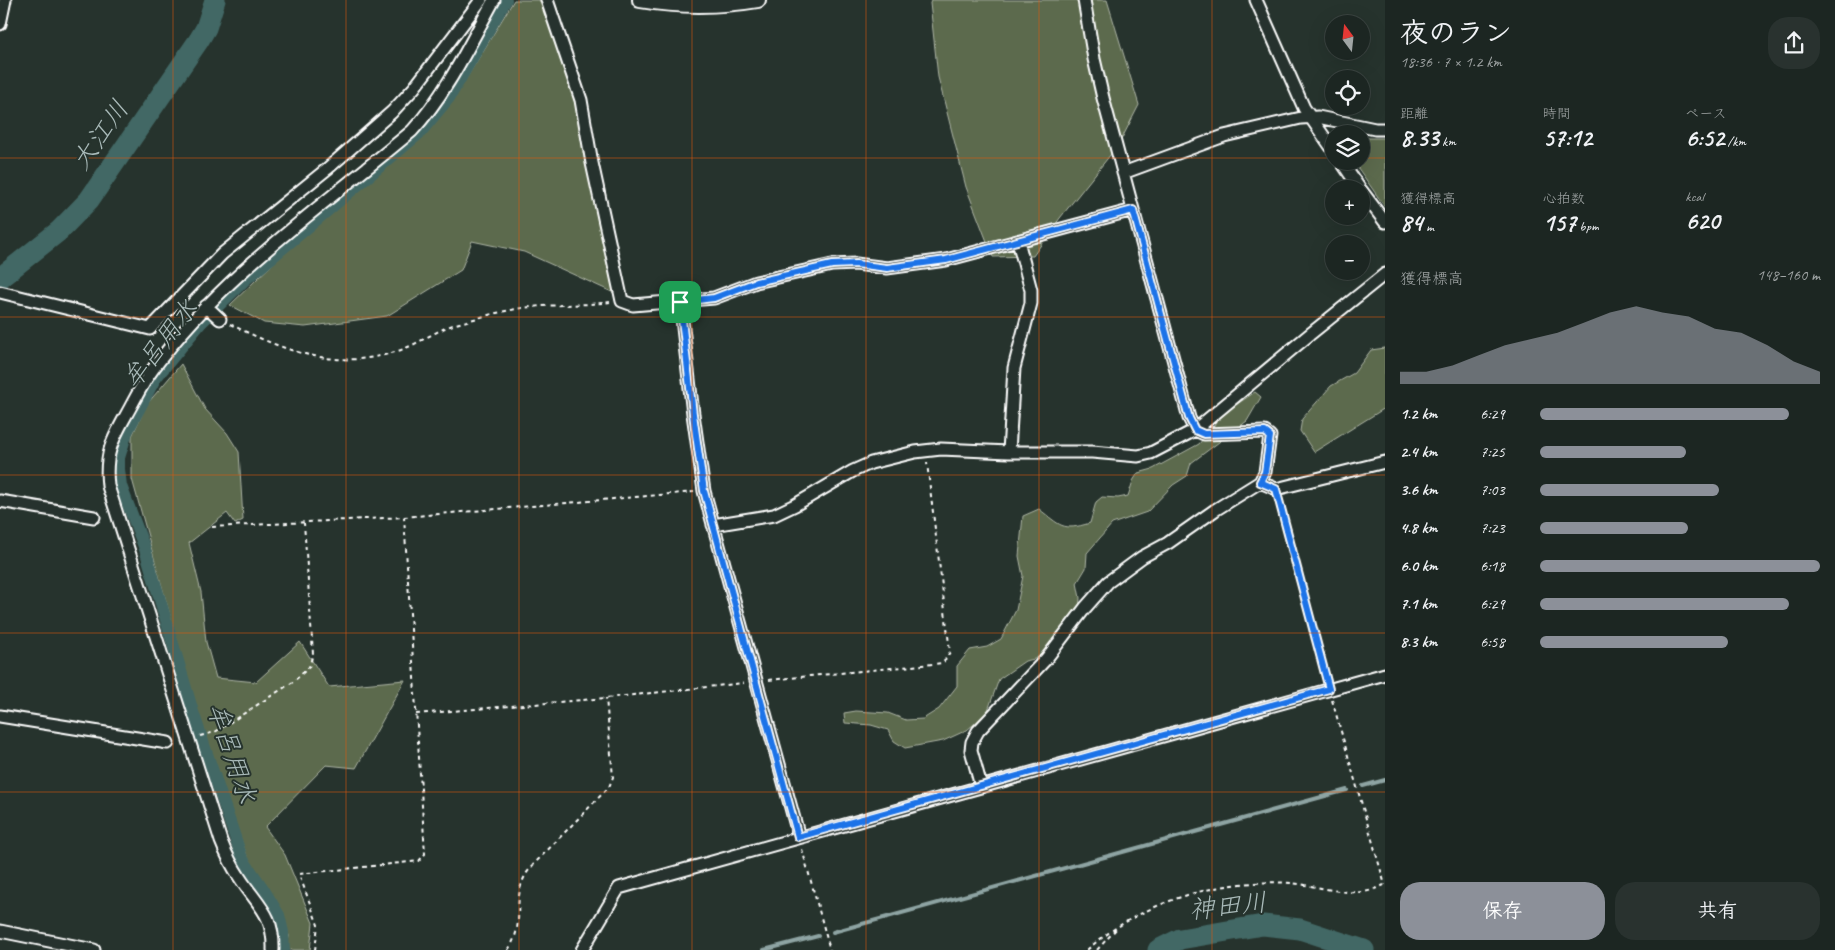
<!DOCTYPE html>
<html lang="ja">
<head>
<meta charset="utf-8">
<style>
	:root { --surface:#1c2622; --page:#29322f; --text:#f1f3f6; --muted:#a0a5a5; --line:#3a4340; --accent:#8c9099 }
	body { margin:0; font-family:Caveat,"Klee One",sans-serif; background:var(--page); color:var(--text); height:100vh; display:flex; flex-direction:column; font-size:19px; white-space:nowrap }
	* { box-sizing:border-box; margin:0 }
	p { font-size:16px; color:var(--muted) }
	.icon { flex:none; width:28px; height:28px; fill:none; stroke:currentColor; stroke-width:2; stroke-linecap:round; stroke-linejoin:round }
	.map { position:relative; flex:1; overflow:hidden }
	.panel { display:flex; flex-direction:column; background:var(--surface); width:450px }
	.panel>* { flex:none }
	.needle { width:32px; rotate:345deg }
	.tools { position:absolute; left:1325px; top:15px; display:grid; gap:10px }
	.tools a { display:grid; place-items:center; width:45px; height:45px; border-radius:50%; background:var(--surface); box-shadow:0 5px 20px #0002,0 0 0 1px var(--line); font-size:25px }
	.pin { position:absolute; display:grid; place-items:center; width:42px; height:42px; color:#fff; margin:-21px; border-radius:10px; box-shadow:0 2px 8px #0006 }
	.round { display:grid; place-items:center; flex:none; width:52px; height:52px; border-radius:20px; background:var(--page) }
	.overview { display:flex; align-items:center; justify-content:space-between; height:85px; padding:0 15px }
	h1 { font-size:28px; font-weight:800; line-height:38px }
	.stats { display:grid; grid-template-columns:repeat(3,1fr); gap:8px; height:85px; padding:5px 15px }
	.stats div { display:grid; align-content:center }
	.stats b { font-size:25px; font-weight:800 }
	.stats small { font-size:14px; font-weight:400 }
	.stats p { font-size:14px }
	.chart { height:140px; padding:10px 15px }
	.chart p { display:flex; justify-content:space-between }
	.chart svg { width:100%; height:90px; margin-top:5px; fill:var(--accent); opacity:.7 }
	.cta { display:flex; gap:10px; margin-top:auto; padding:10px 15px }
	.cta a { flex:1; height:58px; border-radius:20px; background:var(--accent); color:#fff; font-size:20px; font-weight:800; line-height:58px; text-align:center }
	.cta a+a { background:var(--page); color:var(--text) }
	ul { padding:0 15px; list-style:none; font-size:16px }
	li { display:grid; grid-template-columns:80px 60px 1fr; align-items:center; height:38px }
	li i { height:12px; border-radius:6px; background:var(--accent) }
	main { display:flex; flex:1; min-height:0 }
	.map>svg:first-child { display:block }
	.green { fill:#5c6b4d; stroke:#aeb5a6 }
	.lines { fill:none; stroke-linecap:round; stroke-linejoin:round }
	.stream { stroke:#8ea4a3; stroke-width:4 }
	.canal { stroke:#426865; stroke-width:12 }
	.river { stroke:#426865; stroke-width:21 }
	.minor-casing { stroke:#fff; stroke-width:15 }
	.tertiary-casing { stroke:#fff; stroke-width:18 }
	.path { stroke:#fff; stroke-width:2; stroke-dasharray:4 4; stroke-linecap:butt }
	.minor { stroke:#26332d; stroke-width:11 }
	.tertiary { stroke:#26332d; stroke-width:14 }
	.route-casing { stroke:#fff; stroke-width:10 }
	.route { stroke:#1a73e8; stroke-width:6 }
	.grid { fill:none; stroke:#e8590c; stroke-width:1; stroke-opacity:0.55 }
	.labels { text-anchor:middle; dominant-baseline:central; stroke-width:4; stroke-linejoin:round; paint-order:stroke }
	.water-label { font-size:26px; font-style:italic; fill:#aabbba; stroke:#26332d }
</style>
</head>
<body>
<main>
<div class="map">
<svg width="1385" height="950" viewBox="0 0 1385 950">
	<rect width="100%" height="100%" fill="#26332d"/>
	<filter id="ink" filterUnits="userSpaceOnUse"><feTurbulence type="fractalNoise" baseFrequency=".02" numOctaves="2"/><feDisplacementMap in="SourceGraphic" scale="10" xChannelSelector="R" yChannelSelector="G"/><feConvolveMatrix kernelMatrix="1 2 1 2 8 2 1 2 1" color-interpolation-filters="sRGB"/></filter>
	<g filter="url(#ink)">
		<path class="green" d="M514,0H544L575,103L614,293L524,252L472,241L461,270L387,316L305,327L264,323L230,305L309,229L366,182L424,128L466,79Z
			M932,0H1107L1139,105L1119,144L1060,218L1033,256L993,257L966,187L938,77L930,3Z
			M1361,138H1385V207L1353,161H1361Z
			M1385,348V408L1314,452L1300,431L1302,419L1331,386L1354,373L1371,350Z
			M181,364L205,409L227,433L239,452L243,520L235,524L227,513L189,543L201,592L206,642L216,678L256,682L300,642L329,687L405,680L356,768L326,765L265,827L285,855L313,923L310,950H287L289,936L283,912L247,856L202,730L132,479V436L147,404Z
			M1255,392L1261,397L1247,421L1191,463L1187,476L1173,485L1147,512L1112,524L1087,553L1086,568L1077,583L1080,598L1079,612L1044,657L1025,661L999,679L987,713L967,730L943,741L905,748L894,741L888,730L871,725L845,723L844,713L856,711L888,713L906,720L923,719L939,709L957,686V666L970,650L987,647L1001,639L1016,610L1023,576L1019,556L1023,516L1039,509C1060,525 1062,532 1090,523L1096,502L1102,497L1118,498L1128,496L1133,481L1138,473L1153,469L1199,444L1224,413Z"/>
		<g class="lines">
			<path class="stream" d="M1363,786L1385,780
				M833,932L1347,790
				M764,950L818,936"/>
			<path class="canal" d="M284,950L283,932L279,915L264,890L242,858L193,712L145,549L121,486L118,461L127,432L155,379L201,323L244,281L420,133L449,98L506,0"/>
			<path class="river" d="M0,278L59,231L89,200L199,40L206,28L215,0
				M1158,950L1180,939L1263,925L1300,929L1364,950"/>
			<g class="minor-casing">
				<path id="minor" d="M547,0L581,100L592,163L622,301L633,305L714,298L756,282L832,265L856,264L887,268L946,260L1133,210
					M1256,0L1304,108L1334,151
					M0,24L5,0
					M1341,161L1360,189
					M1123,173L1224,136L1301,118L1318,117L1375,129H1385
					M1361,190L1385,222
					M0,292L150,329L222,254L327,169L392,112L414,88L481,0
					M680,302L693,414L704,491L799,837
					M206,306L220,319
					M1009,452L1014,368L1031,303V290L1018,241
					M1260,482L1276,489L1385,462
					M0,501L94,517
					M713,525L774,515L795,505L853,471L871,463L915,452L941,449L1009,452H1092L1138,456L1151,453L1195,430L1189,418L1103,98L1094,59L1084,0
					M0,716L168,743
					M981,786L971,750L972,742L978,731L1046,659L1085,608L1108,582L1142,557L1168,543L1215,510L1260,482L1265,472L1270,436L1265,432L1204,434L1195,430L1309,335L1385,274
					M0,931L94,950
					M273,950C274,914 258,906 240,878C232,866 226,854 221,841L108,486C104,451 114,437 130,408C137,395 144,381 153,369C223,274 323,206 412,131C447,93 469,45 494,0
					M582,950L619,888L1385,674"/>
			</g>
			<g class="tertiary-casing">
				<path id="tertiary" d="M640,0C681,7 717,7 758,0"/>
			</g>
			<path class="path" d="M230,324C286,352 338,372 401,350C420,343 436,330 456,324C478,318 500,311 523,308C551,304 581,306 610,302
				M1279,499L1326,678
				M212,527L404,517L694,492
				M769,680L943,663L950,652L927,463
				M1332,700L1385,885
				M416,714L606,698L744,683
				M200,736L215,732L293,682L309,667L313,654L304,523
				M802,849L830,950
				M315,950L318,925L299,874L419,861L425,854L404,517
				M508,950C526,924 512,903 524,878C526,873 530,869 533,865L609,787L613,777L606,698
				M1087,950C1141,902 1219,878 1291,883C1314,885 1339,894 1362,892C1369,892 1377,888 1384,885
				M1097,950L1118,927"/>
			<use href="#minor" class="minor"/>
			<use href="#tertiary" class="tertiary"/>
		</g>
	</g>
	<g class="lines" filter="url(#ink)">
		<g class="route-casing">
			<path id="route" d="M1133,210L1189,418L1195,430L1204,434L1265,432L1270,436L1265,472L1260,482L1276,489L1329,689L798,837L704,491L693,414L680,302L714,298L756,282L832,265L856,264L887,268L946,260Z"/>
		</g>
		<use href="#route" class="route"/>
	</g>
	<path class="grid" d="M173,0V950M346,0V950M519,0V950M692,0V950M866,0V950M1039,0V950M1212,0V950M0,158H1334M1361,158H1385M0,317H1385M0,475H1385M0,633H1385M0,792H1385"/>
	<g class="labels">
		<g class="water-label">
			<text transform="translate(100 135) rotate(-55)">大江川</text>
			<text transform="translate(160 344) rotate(-52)">牟呂用水</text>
			<text transform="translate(232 753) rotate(72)">牟呂用水</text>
			<text transform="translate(1228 906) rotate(-6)">神田川</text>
		</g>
	</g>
</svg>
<div class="tools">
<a><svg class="needle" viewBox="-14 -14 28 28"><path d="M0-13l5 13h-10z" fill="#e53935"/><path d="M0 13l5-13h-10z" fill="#a0a5a5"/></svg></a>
<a><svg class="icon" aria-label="locate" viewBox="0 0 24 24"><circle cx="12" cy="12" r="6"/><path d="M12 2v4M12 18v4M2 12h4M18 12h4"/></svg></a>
<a><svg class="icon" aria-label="layers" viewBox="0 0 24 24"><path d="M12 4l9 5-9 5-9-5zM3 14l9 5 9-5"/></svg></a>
<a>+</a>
<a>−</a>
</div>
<div class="pin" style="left:680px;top:302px;background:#1e9e55"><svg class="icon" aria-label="arrive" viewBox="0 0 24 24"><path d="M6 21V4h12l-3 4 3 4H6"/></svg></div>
</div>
<section class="panel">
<div class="overview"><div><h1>夜のラン</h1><p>18:36 · 7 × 1.2 km</p></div><a class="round"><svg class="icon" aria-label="share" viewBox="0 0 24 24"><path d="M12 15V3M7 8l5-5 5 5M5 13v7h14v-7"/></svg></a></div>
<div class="stats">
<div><p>距離</p><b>8.33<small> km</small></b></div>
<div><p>時間</p><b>57:12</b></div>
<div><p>ペース</p><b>6:52<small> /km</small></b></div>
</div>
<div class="stats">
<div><p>獲得標高</p><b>84<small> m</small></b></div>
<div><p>心拍数</p><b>157<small> bpm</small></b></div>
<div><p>kcal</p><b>620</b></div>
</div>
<div class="chart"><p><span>獲得標高</span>148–160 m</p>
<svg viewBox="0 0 160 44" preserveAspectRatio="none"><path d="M0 44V38L10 38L20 35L30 30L40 25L50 22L60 19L70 14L80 9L90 6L100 9L110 11L120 17L130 19L140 25L150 33L160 38V44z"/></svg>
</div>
<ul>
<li><b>1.2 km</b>6:29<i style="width:89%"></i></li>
<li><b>2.4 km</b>7:25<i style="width:52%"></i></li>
<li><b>3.6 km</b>7:03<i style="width:64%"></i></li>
<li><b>4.8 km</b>7:23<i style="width:53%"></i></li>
<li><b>6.0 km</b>6:18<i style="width:100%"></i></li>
<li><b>7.1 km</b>6:29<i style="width:89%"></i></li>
<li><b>8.3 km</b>6:58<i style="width:67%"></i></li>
</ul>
<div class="cta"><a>保存</a><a>共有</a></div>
</section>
</main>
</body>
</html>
